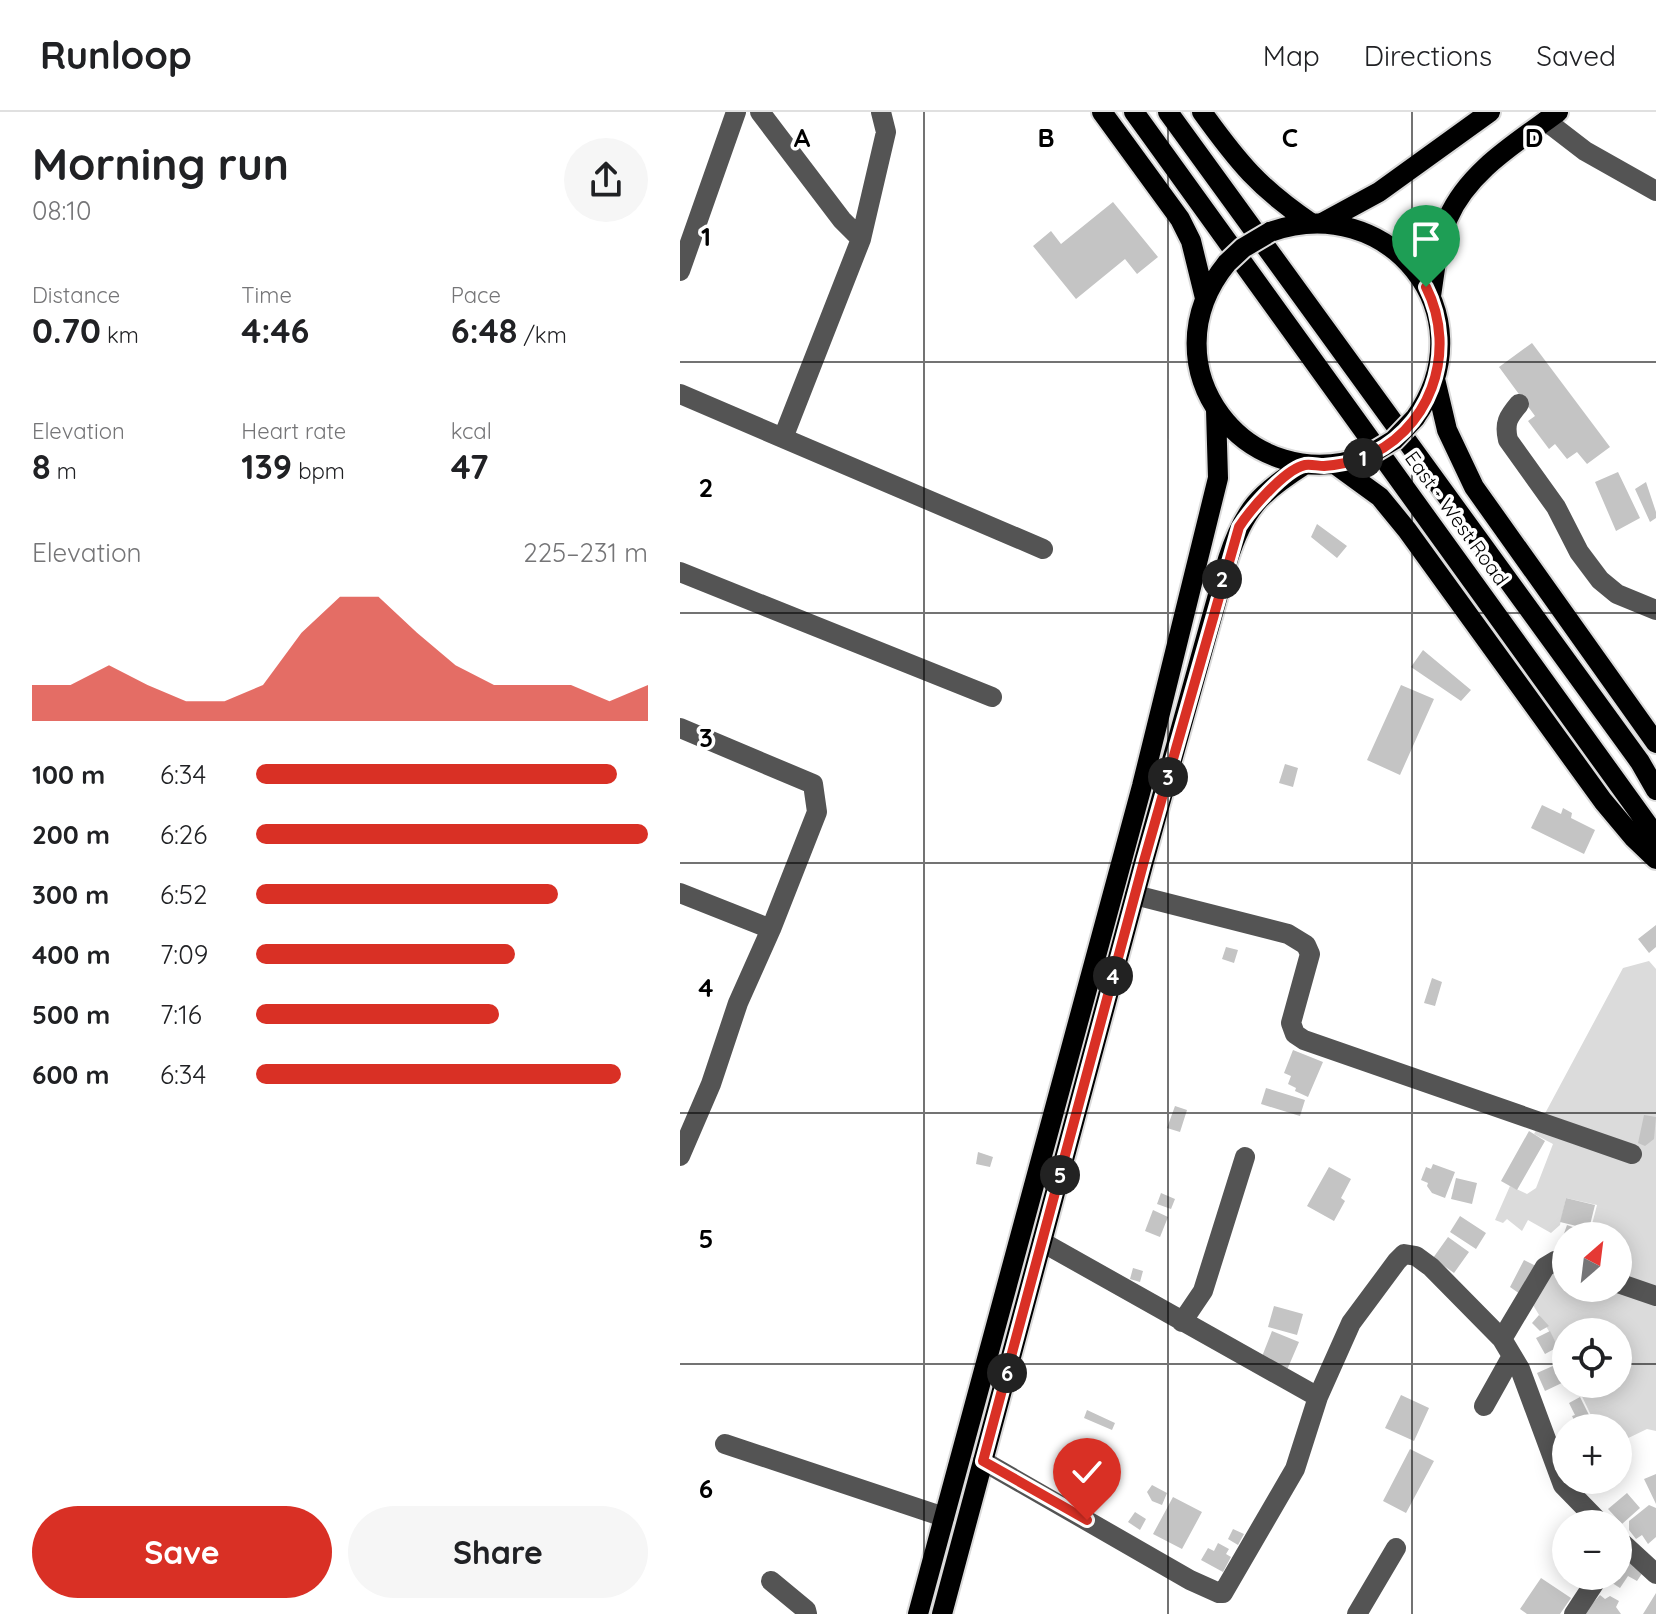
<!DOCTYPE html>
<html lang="en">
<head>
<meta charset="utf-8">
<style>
	:root { --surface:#fff; --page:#f6f6f6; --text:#202124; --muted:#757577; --line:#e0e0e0; --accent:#d93025 }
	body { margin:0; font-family:Quicksand,sans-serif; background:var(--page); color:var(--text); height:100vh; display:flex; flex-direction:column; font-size:30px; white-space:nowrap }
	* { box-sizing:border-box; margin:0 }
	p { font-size:26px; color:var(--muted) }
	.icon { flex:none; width:44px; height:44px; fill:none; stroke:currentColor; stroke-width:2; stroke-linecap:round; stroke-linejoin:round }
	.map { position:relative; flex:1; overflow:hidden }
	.sheet { display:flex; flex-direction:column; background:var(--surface); width:680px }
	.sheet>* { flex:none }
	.needle { width:52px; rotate:28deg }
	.fabs { position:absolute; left:872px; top:1110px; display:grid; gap:16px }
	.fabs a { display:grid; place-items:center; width:80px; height:80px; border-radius:50%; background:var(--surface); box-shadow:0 4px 20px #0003; font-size:40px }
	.pin { position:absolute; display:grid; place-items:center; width:68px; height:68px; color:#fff; margin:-82px -34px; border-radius:50% 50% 50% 0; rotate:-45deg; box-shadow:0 0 8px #0007 }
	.pin .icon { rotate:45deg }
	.km { position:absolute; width:40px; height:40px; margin:-20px; border-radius:50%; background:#222; color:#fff; font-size:22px; line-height:40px; text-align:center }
	.round { display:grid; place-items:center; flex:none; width:84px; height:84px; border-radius:42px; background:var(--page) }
	.summary { display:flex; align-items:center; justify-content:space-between; height:136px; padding:0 32px }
	h1 { font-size:44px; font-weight:800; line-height:60px }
	.metrics { display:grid; grid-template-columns:repeat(3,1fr); gap:12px; height:136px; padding:8px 32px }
	.metrics div { display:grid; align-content:center }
	.metrics b { font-size:34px; font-weight:800 }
	.metrics small { font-size:22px; font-weight:400 }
	.metrics p { font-size:22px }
	.chart { height:224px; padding:16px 32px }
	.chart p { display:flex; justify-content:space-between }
	.chart svg { width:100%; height:144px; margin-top:8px; fill:var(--accent); opacity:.7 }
	.action { display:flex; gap:16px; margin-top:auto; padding:16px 32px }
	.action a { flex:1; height:92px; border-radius:48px; background:var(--accent); color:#fff; font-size:32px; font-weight:800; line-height:92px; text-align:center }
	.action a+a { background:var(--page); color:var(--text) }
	ul { padding:0 32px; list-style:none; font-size:26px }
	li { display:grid; grid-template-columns:128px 96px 1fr; align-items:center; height:60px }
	li i { height:20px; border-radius:10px; background:var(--accent) }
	header { display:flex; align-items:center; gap:48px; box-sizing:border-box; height:112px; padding:0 40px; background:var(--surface); border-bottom:2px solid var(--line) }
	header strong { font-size:38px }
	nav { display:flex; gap:44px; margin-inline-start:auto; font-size:28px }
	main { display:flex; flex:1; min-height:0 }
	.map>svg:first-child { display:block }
	.green { fill:#dbdbdb }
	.building { fill:#c4c4c4 }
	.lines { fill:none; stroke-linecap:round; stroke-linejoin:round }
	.major-casing { stroke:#dbdbdb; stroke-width:24 }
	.minor { stroke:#545454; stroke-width:20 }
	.major { stroke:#000; stroke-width:20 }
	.major-bridge-casing { stroke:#dbdbdb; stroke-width:24; stroke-linecap:butt }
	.major-bridge { stroke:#000; stroke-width:20 }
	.route-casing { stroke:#fff; stroke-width:16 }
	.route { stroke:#d93025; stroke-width:10 }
	.grid { fill:none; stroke:#000; stroke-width:2; stroke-opacity:0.55 }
	.labels { text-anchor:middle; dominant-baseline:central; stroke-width:7; stroke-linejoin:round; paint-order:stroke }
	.street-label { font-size:20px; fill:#000; stroke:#fff }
	.grid-label { font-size:26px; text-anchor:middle; font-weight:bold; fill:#000; stroke:#fff; stroke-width:7; stroke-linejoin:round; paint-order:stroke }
</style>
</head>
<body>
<header>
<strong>Runloop</strong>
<nav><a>Map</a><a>Directions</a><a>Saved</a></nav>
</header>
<main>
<section class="sheet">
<div class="summary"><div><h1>Morning run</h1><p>08:10</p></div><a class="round"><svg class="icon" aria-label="share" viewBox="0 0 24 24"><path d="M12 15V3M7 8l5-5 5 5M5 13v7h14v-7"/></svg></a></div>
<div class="metrics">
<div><p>Distance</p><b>0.70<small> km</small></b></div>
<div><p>Time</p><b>4:46</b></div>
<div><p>Pace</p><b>6:48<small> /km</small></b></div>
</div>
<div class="metrics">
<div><p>Elevation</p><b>8<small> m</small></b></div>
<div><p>Heart rate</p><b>139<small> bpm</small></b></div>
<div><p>kcal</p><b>47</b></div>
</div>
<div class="chart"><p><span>Elevation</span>225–231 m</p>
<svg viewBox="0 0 160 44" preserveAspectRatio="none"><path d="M0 44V33L10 33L20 27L30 33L40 38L50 38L60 33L70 17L80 6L90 6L100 17L110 27L120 33L130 33L140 33L150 38L160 33V44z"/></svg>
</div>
<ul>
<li><b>100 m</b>6:34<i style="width:92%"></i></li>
<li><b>200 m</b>6:26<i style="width:100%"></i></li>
<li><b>300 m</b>6:52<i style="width:77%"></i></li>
<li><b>400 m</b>7:09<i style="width:66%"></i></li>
<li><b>500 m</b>7:16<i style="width:62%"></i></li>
<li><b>600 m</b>6:34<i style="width:93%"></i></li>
</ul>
<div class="action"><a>Save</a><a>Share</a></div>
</section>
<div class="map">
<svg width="976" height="1502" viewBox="0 0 976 1502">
	<rect width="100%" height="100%" fill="#fff"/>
	<path class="green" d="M969,849L976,857V1319L967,1317L938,1331V1316H917L899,1278L911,1272H938V1220H886V1236L881,1239L853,1193L878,1149L886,1151V1176H938V1124H909L917,1093L886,1086L880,1113L871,1121L848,1108L842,1119L827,1107L823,1111L815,1108L830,1074L847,1082L856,1076L873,1032L854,1022L943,856Z"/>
	<path class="building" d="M433,90L478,145L457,162L445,147L396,187L353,134L371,119L381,132Z
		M852,231L930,335L907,352L897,340L887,347L875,332L869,337L848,309L855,304L819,255Z
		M938,360L960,406L936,419L915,370Z
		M966,370L976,400V406L970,410L955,377Z
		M637,412L667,434L657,446L631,425Z
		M743,538L791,578L781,589L731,555Z
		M721,573L754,587L720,663L687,648Z
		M605,652L618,656L613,675L599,671Z
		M862,693L881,702L883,696L892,701L891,706L915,718L904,742L851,716Z
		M976,813V835L969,841L958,827Z
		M546,835L558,838L554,851L542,847Z
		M752,866L762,870L755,894L744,891Z
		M613,938L643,950L628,985L615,979L616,976L608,972L611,964L604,961Z
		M586,976L625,988L620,1004L581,992Z
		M495,994L507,998L500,1020L487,1016Z
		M964,1003L976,1005L974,1027L965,1034L958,1031Z
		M849,1019L865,1029L837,1078L821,1069Z
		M298,1040L313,1045L310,1055L296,1052Z
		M753,1052L775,1060L765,1086L752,1081L747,1074L748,1071L741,1068L746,1055L751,1057Z
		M649,1055L671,1067L661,1086L665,1089L654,1109L627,1094Z
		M776,1066L797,1071L792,1092L771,1087Z
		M481,1081L495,1087L491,1097L477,1092Z
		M886,1086L915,1093L909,1117L880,1110Z
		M473,1098L488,1105L480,1125L465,1119Z
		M780,1104L806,1121L796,1137L770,1120Z
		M887,1113L907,1120L906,1124H886V1148L876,1144Z
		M768,1125L789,1140L774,1161L753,1146Z
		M844,1148L856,1154L840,1182L830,1175Z
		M453,1156L463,1159L460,1170L450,1167Z
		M594,1194L623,1202L617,1223L588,1215Z
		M859,1203L869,1214L860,1219L852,1211Z
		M592,1219L619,1230L607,1258L581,1247Z
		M870,1219L878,1235L865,1242L856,1226Z
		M884,1249L886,1269L865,1279L857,1261Z
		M721,1283L749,1296L734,1329L705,1316Z
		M900,1285L915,1315L913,1316H898L892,1304L895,1303L889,1291Z
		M407,1298L435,1311L432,1318L404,1306Z
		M730,1337L754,1349L726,1401L703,1389Z
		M409,1361L425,1369L410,1400L394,1392Z
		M976,1362V1392L964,1367Z
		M472,1373L487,1381L482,1393L472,1389L467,1380Z
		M947,1381L960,1396L942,1412L928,1397Z
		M493,1385L522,1400L502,1437L473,1422Z
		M969,1393L976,1396V1425L968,1432L962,1423L956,1427L949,1418V1409Z
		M455,1400L466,1407L460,1418L448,1410Z
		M553,1417L564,1422L558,1433L548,1427Z
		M538,1431L549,1437L546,1442L551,1445L543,1460L521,1448L528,1436L534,1439Z
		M942,1442L965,1457L957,1469L948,1464L940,1476L926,1467L928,1464H938V1449Z
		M861,1466L891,1486L880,1502H847L840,1497Z
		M976,1481V1502H963Z
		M920,1483L925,1487L930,1484L939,1489L936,1495L941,1502H903Z"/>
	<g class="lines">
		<g class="major-casing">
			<path id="major" d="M422,0L500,107L511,129L525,186
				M454,0L976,724
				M488,0L960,650L976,678
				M522,0C558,50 579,76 631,111
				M642,111L699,80L810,0
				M590,120C708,78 809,202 735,306
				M547,151C463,254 567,390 689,343
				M751,184C755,159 757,130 768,106C789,58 838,30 878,0
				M755,267L767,318L794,375L976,631
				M656,353L700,385L727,418L923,689L954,726L976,747
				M238,1502L462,674L538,366L536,298
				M262,1502L464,749L548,447C564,397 580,381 624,353"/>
		</g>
		<path class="minor" d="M80,0L162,108L181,127L103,326
			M866,9L905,39L976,79
			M181,127L206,20L201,0
			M0,159L56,0
			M0,282L363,437
			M839,292C828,305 824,311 828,328L876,395L899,440L920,468L937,482L976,498
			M0,460L312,585
			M0,616L133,672L137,700L91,817L58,891L31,972L0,1044
			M0,781L91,817
			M455,783L608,822L626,833L630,842L611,911L615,922L624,928L952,1042
			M362,1130L638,1285
			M938,1171L976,1184
			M502,1210L523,1179L565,1045
			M822,1227L865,1155L875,1149L886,1152
			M804,1294L832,1244
			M45,1332L264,1405
			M303,1349L510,1468L539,1481H543L615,1357L638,1285L671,1211L717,1149L724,1142L736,1144L751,1155L822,1227L840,1257L883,1373L921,1412
			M938,1427L976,1462
			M91,1469L126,1498L127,1502
			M677,1502L716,1436
			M894,1502L919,1464"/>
		<use href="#major" class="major"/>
		<g class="major-bridge-casing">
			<path id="major-bridge" d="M547,151L563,136L590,120
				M689,343L714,328L735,306"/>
		</g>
		<use href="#major-bridge" class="major-bridge"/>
	</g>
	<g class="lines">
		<g class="route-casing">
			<path id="route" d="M407,1408L303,1349L464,749L559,415C570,398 605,357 625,353C631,352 638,354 644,354C656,353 668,351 680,347C750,322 779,240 746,175"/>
		</g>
		<use href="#route" class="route"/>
	</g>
	<path class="grid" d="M244,0V1502M488,0V1502M732,0V1502M0,250H976M0,501H976M0,751H976M0,1001H976M0,1252H886M938,1252H976"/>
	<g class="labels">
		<g class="street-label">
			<text transform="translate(777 406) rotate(54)">East - West Road</text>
		</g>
	</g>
	<g class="grid-label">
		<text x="122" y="35">A</text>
		<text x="366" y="35">B</text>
		<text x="610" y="35">C</text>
		<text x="854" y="35">D</text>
		<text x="26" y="134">1</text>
		<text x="26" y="385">2</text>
		<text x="26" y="635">3</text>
		<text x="26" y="885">4</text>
		<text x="26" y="1136">5</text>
		<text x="26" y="1386">6</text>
	</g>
</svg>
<div class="fabs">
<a><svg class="needle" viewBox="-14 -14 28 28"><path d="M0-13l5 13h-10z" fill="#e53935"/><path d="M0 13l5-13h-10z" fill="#757577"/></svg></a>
<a><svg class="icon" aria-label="locate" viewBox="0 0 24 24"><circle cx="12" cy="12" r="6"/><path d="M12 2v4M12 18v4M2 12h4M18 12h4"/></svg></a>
<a>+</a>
<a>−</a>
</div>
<div class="pin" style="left:746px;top:175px;background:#1e9e55"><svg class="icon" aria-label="arrive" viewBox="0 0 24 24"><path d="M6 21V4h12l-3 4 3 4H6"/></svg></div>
<div class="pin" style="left:407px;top:1408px;background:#d93025"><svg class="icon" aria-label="check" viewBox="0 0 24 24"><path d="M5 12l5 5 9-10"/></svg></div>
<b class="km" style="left:683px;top:346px">1</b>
<b class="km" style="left:542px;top:467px">2</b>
<b class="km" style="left:488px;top:665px">3</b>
<b class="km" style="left:433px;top:864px">4</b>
<b class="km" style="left:380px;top:1063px">5</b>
<b class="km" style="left:327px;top:1261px">6</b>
</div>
</main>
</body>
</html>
